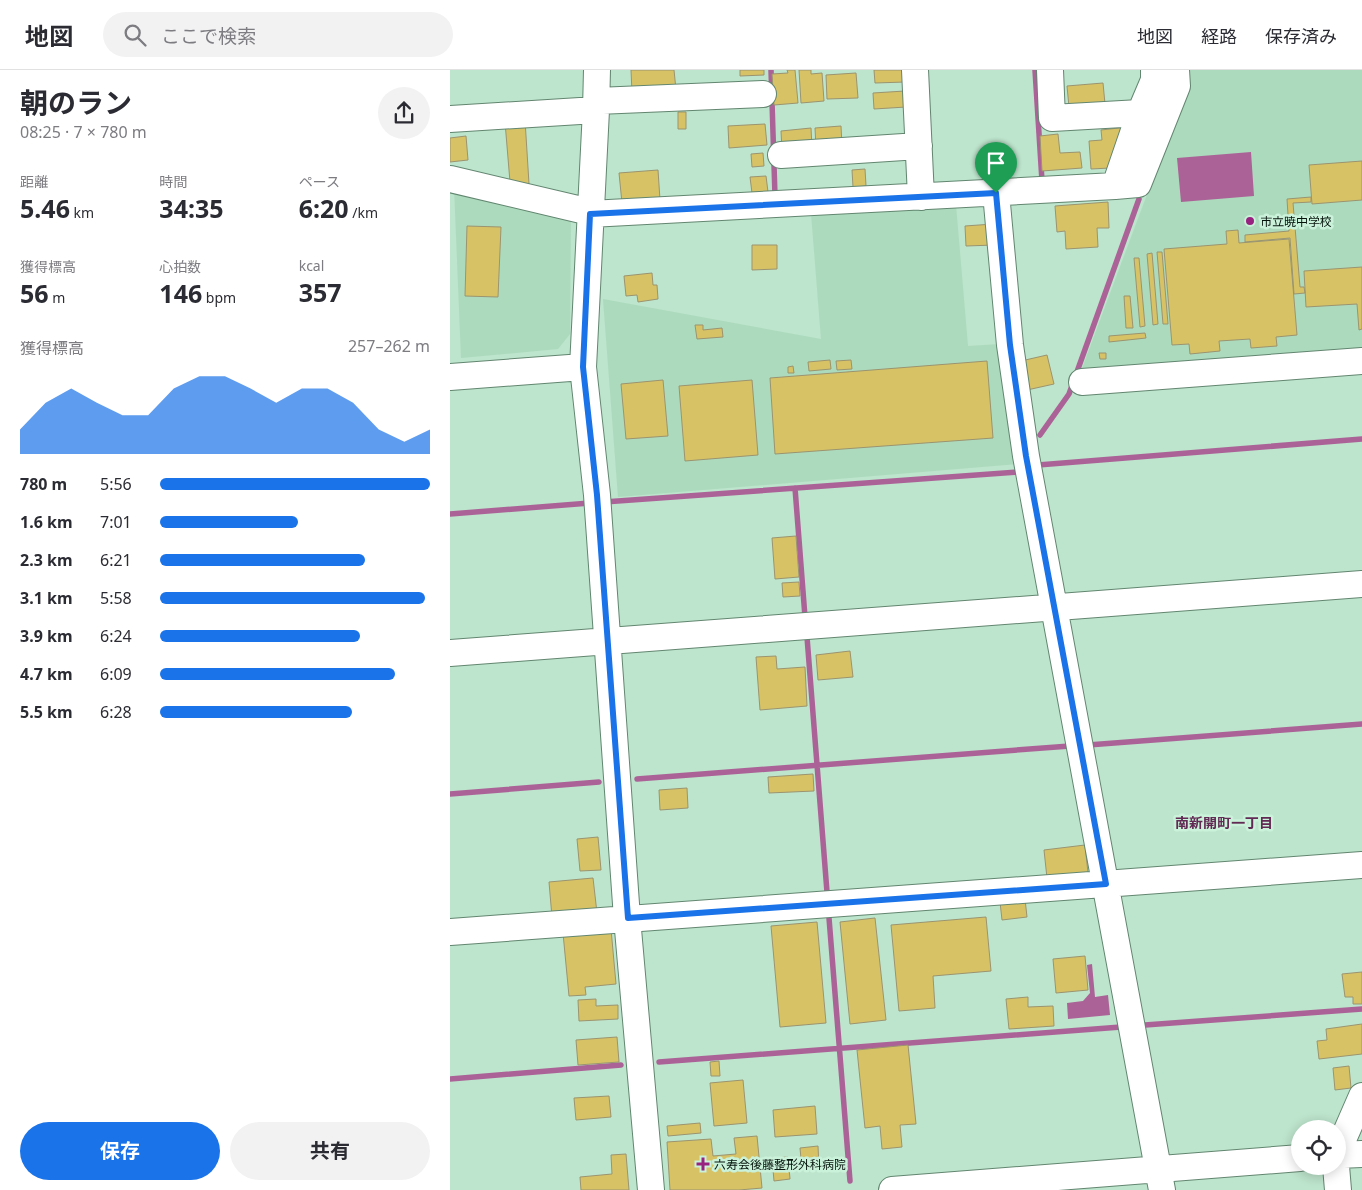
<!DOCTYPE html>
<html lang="ja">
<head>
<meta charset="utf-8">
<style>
	:root { --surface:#fff; --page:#f2f2f3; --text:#2b2b33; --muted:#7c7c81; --line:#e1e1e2; --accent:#1a73e8 }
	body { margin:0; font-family:"Noto Sans","Noto Sans JP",sans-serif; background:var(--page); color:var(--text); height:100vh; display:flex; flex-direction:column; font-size:19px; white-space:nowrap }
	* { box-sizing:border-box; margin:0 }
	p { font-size:16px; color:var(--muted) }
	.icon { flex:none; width:28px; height:28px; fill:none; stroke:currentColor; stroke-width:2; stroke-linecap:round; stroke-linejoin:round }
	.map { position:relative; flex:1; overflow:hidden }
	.details { display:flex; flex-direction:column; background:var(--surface); width:450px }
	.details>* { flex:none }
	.buttons { position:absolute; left:841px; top:1050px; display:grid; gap:10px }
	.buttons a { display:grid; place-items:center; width:55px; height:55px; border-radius:50%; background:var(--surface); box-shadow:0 2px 12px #0003; font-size:25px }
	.pin { position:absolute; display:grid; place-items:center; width:42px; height:42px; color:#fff; margin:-51px -21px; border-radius:50% 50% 50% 0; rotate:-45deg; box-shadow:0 0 5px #0007 }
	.pin .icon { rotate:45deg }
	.round { display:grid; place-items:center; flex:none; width:52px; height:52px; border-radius:26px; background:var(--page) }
	.headline { display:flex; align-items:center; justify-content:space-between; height:85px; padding:0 20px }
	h1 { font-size:28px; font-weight:700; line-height:38px }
	.figures { display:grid; grid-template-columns:repeat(3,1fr); gap:8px; height:85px; padding:5px 20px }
	.figures div { display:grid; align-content:center }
	.figures b { font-size:25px; font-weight:700 }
	.figures small { font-size:14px; font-weight:400 }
	.figures p { font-size:14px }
	.chart { height:140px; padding:10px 20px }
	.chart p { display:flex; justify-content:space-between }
	.chart svg { width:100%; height:90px; margin-top:5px; fill:var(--accent); opacity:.7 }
	.button { display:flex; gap:10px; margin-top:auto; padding:10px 20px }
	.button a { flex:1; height:58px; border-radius:30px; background:var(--accent); color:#fff; font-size:20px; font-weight:700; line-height:58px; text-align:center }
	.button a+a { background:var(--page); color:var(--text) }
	ul { padding:0 20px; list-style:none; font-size:16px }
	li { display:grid; grid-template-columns:80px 60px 1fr; align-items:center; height:38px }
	li i { height:12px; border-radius:6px; background:var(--accent) }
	header { display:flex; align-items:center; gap:30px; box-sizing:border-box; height:70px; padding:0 25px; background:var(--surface); border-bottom:1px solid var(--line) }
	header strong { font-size:24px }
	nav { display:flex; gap:28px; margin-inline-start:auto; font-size:18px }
	.search { width:350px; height:45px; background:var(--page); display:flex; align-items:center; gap:12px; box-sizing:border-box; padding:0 18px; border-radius:28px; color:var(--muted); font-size:19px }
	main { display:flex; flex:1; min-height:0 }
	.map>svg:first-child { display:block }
	.built { fill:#acdabd }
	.water { fill:#ab6297 }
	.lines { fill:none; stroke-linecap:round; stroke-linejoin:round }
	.stream { stroke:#ab6297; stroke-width:5.5 }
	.building { fill:#d7c366; stroke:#9b946f }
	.minor-casing { stroke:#628670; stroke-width:28 }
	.minor { stroke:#fff; stroke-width:26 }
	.route-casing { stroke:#fff; stroke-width:10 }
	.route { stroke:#1a73e8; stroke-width:6 }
	.poi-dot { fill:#97227f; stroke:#caf1d9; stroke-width:2 }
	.labels { text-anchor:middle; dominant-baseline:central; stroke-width:5; stroke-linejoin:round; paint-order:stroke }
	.poi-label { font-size:12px; fill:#06140c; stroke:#caf1d9; text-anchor:start }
	.neighbourhood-label { font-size:14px; font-weight:bold; fill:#622954; stroke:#caf1d9 }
</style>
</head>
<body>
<header>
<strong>地図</strong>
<div class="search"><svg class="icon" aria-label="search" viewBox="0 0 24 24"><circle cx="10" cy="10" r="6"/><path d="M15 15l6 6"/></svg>ここで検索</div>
<nav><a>地図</a><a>経路</a><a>保存済み</a></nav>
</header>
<main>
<section class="details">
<div class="headline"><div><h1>朝のラン</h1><p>08:25 · 7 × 780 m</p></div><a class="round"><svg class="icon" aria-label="share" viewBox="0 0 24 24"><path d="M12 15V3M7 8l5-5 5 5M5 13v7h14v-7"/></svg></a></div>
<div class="figures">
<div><p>距離</p><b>5.46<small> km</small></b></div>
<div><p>時間</p><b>34:35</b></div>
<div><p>ペース</p><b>6:20<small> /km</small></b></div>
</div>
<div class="figures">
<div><p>獲得標高</p><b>56<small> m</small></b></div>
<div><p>心拍数</p><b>146<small> bpm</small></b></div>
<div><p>kcal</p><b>357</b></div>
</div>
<div class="chart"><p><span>獲得標高</span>257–262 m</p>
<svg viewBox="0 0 160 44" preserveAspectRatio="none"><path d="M0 44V32L10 19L20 12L30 19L40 25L50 25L60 12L70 6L80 6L90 12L100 19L110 12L120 12L130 19L140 32L150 38L160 32V44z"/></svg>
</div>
<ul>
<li><b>780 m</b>5:56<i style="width:100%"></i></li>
<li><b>1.6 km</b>7:01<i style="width:51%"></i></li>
<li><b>2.3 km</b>6:21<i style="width:76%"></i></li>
<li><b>3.1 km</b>5:58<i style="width:98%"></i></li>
<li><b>3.9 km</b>6:24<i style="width:74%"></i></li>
<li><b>4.7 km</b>6:09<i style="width:87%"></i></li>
<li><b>5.5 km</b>6:28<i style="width:71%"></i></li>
</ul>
<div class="button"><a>保存</a><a>共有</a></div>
</section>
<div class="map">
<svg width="912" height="1120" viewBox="0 0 912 1120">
	<rect width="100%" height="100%" fill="#bde4cc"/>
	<path class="built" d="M737,0H912V286L628,309L738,15Z
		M4,116L121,143L120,264L108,279L11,288Z
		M506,135L518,276L550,274L569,394L168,427L153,229L371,269L361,143Z"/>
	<path class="water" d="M801,82L804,126L731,132L727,88Z
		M642,894L645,927L658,925L660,945L618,949L617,933L633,931L640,923L637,895Z"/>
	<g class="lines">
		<path class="stream" d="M321,0L325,126
			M585,0L592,111
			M590,365L619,324L689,129
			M588,395L912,369
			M345,418L355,547
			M154,432L568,402
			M0,444L140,433
			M357,567L377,822
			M638,675L912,654
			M187,709L620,676
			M0,724L149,712
			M379,848L400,1111
			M695,955L912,939
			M209,992L671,957
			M0,1009L171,995"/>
	</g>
	<path class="building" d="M181,0H224L226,20L182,23Z
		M290,0H314V5L290,6Z
		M337,0H345L348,33L324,35L322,4L338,3Z
		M349,0H361V4L372,3L374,31L351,33Z
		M424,0H455V12L425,13Z
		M406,3L408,28L377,29L376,5Z
		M653,13L655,34L619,37L617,16Z
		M455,21L456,37L424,39L423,23Z
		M228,42H236V59H228Z
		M75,50L79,114L65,115L60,112L55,52Z
		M315,54L317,75L279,78L278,56Z
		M391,56L392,76L366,78L365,58Z
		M678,57L660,98L641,99L639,71L652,70L651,60Z
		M361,58L362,78L332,80L331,61Z
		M608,64L610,83L630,82L632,98L592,101L590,66Z
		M16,66L18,90L0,92V68Z
		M313,83L314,96L302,97L301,84Z
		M912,91V130L862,134L859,95Z
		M415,99L416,116L403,117L402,100Z
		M208,100L210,130L172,133L169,103Z
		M316,106L318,122L302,123L300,107Z
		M861,127V132L843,133L850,217H854L855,223L844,224L840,168L795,172V165L839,161L837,129Z
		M658,132L659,158H647L648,177L616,179L615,161L607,162L605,136Z
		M543,154L544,175L516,176L515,156Z
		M17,156L51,157L48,227L15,226Z
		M788,160L789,173L839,169L847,265L826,267L827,276L801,278L800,269L769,271L770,281L740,284L739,274L722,275L714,179L777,174L776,161Z
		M302,175H327V199L302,200Z
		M707,182H712L718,254H713Z
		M702,183L708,254L703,255L697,184Z
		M684,188H689L695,256L690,257Z
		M912,197V259L909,260L907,234L856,237L854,201Z
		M202,203L203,215H207L208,229L188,232L187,225L176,226L174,206Z
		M674,226H680L683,258H676Z
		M245,255H253V260L272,258L273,267L247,269Z
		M695,263L696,268L659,272V266Z
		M649,283H656V289H650Z
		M597,285L604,314L577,320L571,291Z
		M380,290L381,299L359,301L358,292Z
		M401,290L402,299L387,300L386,291Z
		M537,291L543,368L325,384L320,308Z
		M343,296L344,303H338V297Z
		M213,310L218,366L176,369L171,314Z
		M302,310L308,385L235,391L229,316Z
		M346,466L349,507L325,509L322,468Z
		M349,512L350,526L333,527L332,513Z
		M400,581L403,607L368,610L366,585Z
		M326,586L327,599L355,597L357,636L310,640L306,587Z
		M363,704L364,721L319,723L318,707Z
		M237,718L238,738L210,740L209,720Z
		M148,767L151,800L130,801L127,769Z
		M635,775L638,803L597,808L594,780Z
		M143,808L147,843L102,847L99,812Z
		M575,829L577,847L552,850L550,832Z
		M536,847L541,901L483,906L485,938L449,941L441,855Z
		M425,848L436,950L400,954L390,852Z
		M367,852L376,953L330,957L321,856Z
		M161,859L166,914L135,917L136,925L119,926L113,863Z
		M635,886L638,920L606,923L603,889Z
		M912,902V934H903V927H895L892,904Z
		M578,927V937L603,936L604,956L559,959L556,929Z
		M146,929V936L168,935V949L129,951L128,930Z
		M912,954V984L869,989L867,971L877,970L876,959Z
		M167,967L169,992L128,995L126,970Z
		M458,975L466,1054L450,1055L452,1077L432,1079L430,1056L415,1058L407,980Z
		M269,991L270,1006H261L260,992Z
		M899,996L901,1018L885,1020L883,998Z
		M293,1010L297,1053L264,1056L260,1013Z
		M159,1026L161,1047L126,1050L124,1028Z
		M365,1036L367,1064L325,1067L323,1040Z
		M250,1053L251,1063L218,1066L217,1056Z
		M307,1066L312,1118L289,1120H220L217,1072L261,1069L263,1086L286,1084L284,1068Z
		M368,1076L369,1098L352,1099L350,1078Z
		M176,1084L179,1120H131L130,1107L162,1104L161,1085Z
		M338,1087L340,1109L324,1111L322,1088Z"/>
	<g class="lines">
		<g class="minor-casing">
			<path id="minor" d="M147,0L146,40L133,297L147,425L177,848L201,1120
				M465,0L471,127
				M600,0L602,48L690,43
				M147,31L313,24
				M0,49L146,40
				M331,85L469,76
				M0,109L140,142
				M665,116L688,114L727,16L726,0
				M546,123L560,275L576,386L712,1120
				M140,144L665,116L690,43L704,10V0
				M0,307L133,297
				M632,312L912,291
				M0,583L912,514
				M0,862L912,795
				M888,1081L912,1026
				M888,1085L912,1084
				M886,1096L888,1120
				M442,1120L850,1088"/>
		</g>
		<use href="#minor" class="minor"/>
	</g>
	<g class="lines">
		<g class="route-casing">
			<path id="route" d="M546,123L560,275L576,386L656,814L178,848L147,425L133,297L140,144Z"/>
		</g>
		<use href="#route" class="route"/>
	</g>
	<g class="poi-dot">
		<circle cx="800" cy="151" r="5"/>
		<path d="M250.5 1086.5h5v5h5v5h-5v5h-5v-5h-5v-5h5z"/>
	</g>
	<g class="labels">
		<g class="poi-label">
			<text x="810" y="151">市立暁中学校</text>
			<text x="264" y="1094">六寿会後藤整形外科病院</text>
		</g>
		<g class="neighbourhood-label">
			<text x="774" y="752">南新開町一丁目</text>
		</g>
	</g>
</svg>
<div class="buttons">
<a><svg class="icon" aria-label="locate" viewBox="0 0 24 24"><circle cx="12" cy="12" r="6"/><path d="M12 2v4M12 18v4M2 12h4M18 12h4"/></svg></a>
</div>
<div class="pin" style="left:546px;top:123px;background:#1e9e55"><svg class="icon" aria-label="arrive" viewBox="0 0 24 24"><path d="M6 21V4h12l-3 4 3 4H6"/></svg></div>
</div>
</main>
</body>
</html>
